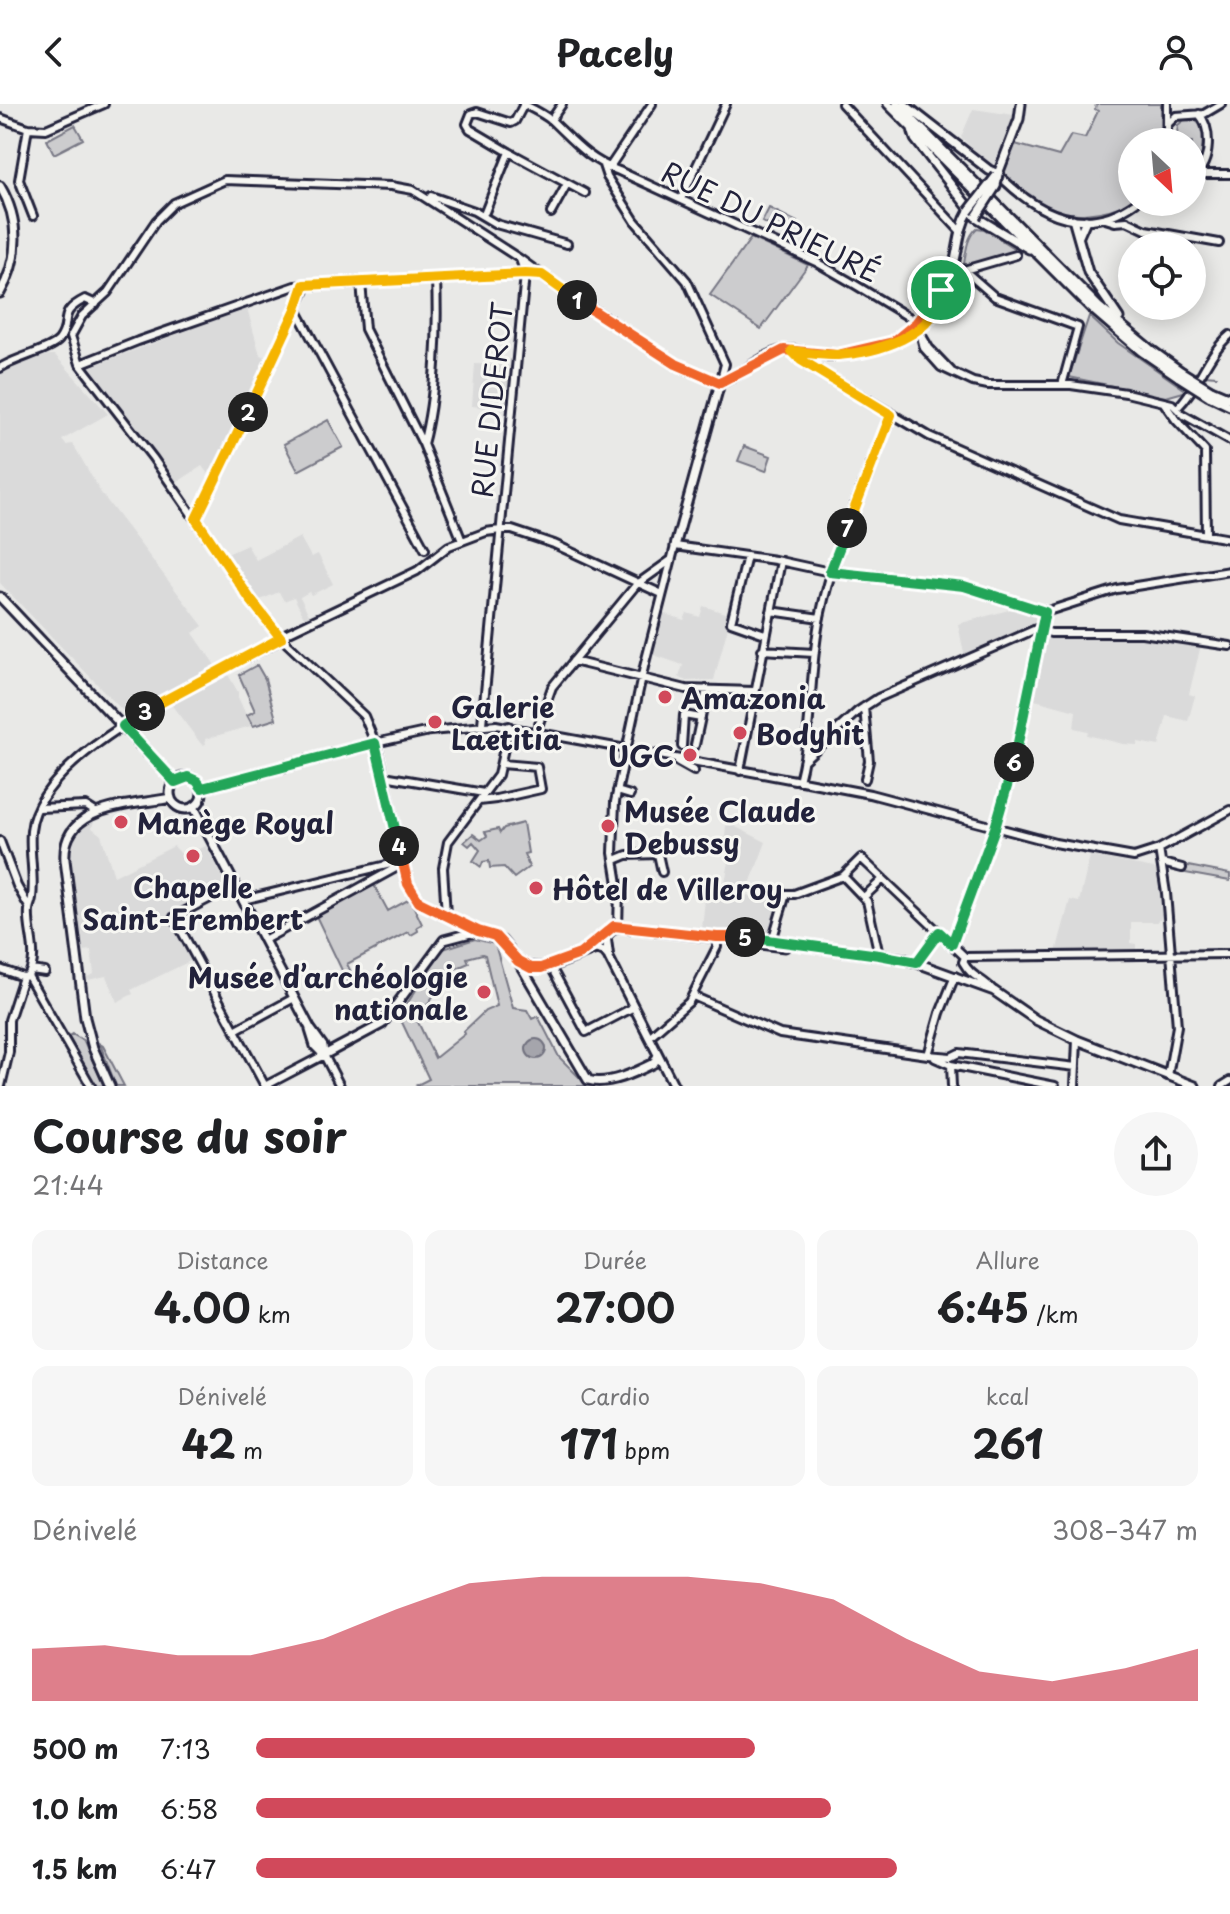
<!DOCTYPE html>
<html lang="fr">
<head>
<meta charset="utf-8">
<style>
	:root { --surface:#fff; --page:#f6f6f6; --text:#202124; --muted:#757577; --accent:#d1495b }
	body { margin:0; font-family:"Playpen Sans",sans-serif; background:var(--page); color:var(--text); height:100vh; display:flex; flex-direction:column; font-size:30px; white-space:nowrap }
	* { box-sizing:border-box; margin:0 }
	p { font-size:26px; color:var(--muted) }
	.icon { flex:none; width:44px; height:44px; fill:none; stroke:currentColor; stroke-width:2; stroke-linecap:round; stroke-linejoin:round }
	.map { position:relative; height:982px; overflow:hidden }
	.side { display:flex; flex-direction:column; background:var(--surface); flex:1 }
	.side>* { flex:none }
	.needle { width:52px; rotate:154deg }
	.tools { position:absolute; left:1118px; top:24px; display:grid; gap:16px }
	.tools a { display:grid; place-items:center; width:88px; height:88px; border-radius:50%; background:var(--surface); box-shadow:0 4px 20px #0003; font-size:40px }
	.pin { position:absolute; display:grid; place-items:center; width:68px; height:68px; color:#fff; margin:-34px; border:4px solid #fff; border-radius:50%; box-shadow:0 2px 8px #0007 }
	.km { position:absolute; width:40px; height:40px; margin:-20px; border-radius:50%; background:#222; color:#fff; font-size:22px; line-height:40px; text-align:center }
	.round { display:grid; place-items:center; flex:none; width:84px; height:84px; border-radius:42px; background:var(--page) }
	.headline { display:flex; align-items:center; justify-content:space-between; height:136px; padding:0 32px }
	h1 { font-size:44px; font-weight:700; line-height:60px }
	.stats { display:grid; grid-template-columns:repeat(3,1fr); gap:12px; height:136px; padding:8px 32px }
	.stats div { display:grid; align-content:center; border-radius:16px; background:var(--page); text-align:center }
	.stats b { font-size:40px; font-weight:700 }
	.stats small { font-size:22px; font-weight:400 }
	.stats p { font-size:22px }
	.chart { height:224px; padding:16px 32px }
	.chart p { display:flex; justify-content:space-between }
	.chart svg { width:100%; height:144px; margin-top:8px; fill:var(--accent); opacity:.7 }
	ul { padding:0 32px; list-style:none; font-size:26px }
	li { display:grid; grid-template-columns:128px 96px 1fr; align-items:center; height:60px }
	li i { height:20px; border-radius:10px; background:var(--accent) }
	header { display:flex; justify-content:space-between; align-items:center; height:104px; padding:0 32px; background:var(--surface); font-size:36px; font-weight:700 }
	.map>svg:first-child { display:block }
	.built { fill:#dadada }
	.green { fill:#ccccce; stroke:#777784; stroke-width:2; fill-rule:evenodd }
	.water { fill:#a5a5ac; stroke:#71717f; stroke-width:2 }
	.lines { fill:none; stroke-linecap:round; stroke-linejoin:round }
	.stream { stroke:#71717f; stroke-width:2 }
	.minor-tunnel { stroke:#c1c1c5; stroke-width:6; stroke-dasharray:6 3; stroke-linecap:butt }
	.minor-casing { stroke:#22223b; stroke-width:12 }
	.major-casing { stroke:#22223b; stroke-width:13 }
	.minor { stroke:#f6f6f2; stroke-width:6 }
	.major { stroke:#f6f6f2; stroke-width:7 }
	.major-bridge-casing { stroke:#22223b; stroke-width:13; stroke-linecap:butt }
	.major-bridge { stroke:#f6f6f2; stroke-width:7 }
	.split-1-casing { stroke:#fff; stroke-width:16 }
	.split-2-casing { stroke:#fff; stroke-width:16 }
	.split-3-casing { stroke:#fff; stroke-width:16 }
	.split-4-casing { stroke:#fff; stroke-width:16 }
	.split-5-casing { stroke:#fff; stroke-width:16 }
	.split-6-casing { stroke:#fff; stroke-width:16 }
	.split-7-casing { stroke:#fff; stroke-width:16 }
	.split-8-casing { stroke:#fff; stroke-width:16 }
	.split-1 { stroke:#f0652b; stroke-width:10 }
	.split-2 { stroke:#f5b400; stroke-width:10 }
	.split-3 { stroke:#f5b400; stroke-width:10 }
	.split-4 { stroke:#22a559; stroke-width:10 }
	.split-5 { stroke:#f0652b; stroke-width:10 }
	.split-6 { stroke:#22a559; stroke-width:10 }
	.split-7 { stroke:#22a559; stroke-width:10 }
	.split-8 { stroke:#f5b400; stroke-width:10 }
	.poi-dot { fill:#d1495b; stroke:#f6f6f2; stroke-width:3 }
	.labels { text-anchor:middle; dominant-baseline:central; stroke-width:6; stroke-linejoin:round; paint-order:stroke }
	.street-label { font-size:28px; fill:#22223b; stroke:#f6f6f2 }
	.poi-label { font-size:28px; font-weight:bold; fill:#22223b; stroke:#f6f6f2; text-anchor:start }
</style>
</head>
<body>
<header><svg class="icon" aria-label="back" viewBox="0 0 24 24"><path d="M15 5l-7 7 7 7"/></svg>Pacely<svg class="icon" aria-label="person" viewBox="0 0 24 24"><circle cx="12" cy="8" r="4"/><path d="M4 21q1-7 8-7t8 7"/></svg></header>
<div class="map">
<svg width="1230" height="982" viewBox="0 0 1230 982">
	<rect width="100%" height="100%" fill="#e9e9e7"/>
	<filter id="ink" filterUnits="userSpaceOnUse"><feTurbulence type="fractalNoise" baseFrequency=".0125" numOctaves="2"/><feDisplacementMap in="SourceGraphic" scale="16" xChannelSelector="R" yChannelSelector="G"/><feConvolveMatrix kernelMatrix="1 2 1 2 8 2 1 2 1" color-interpolation-filters="sRGB"/></filter>
	<g filter="url(#ink)">
		<path class="built" d="M973,5L1014,11L996,60L989,61L961,33Z
			M247,204L260,251L269,254L215,368L210,366L208,370L202,362L176,379L87,264Z
			M48,251H55L108,310L62,336L66,341L73,340L101,389L203,522L193,529L217,564L141,604L137,601L124,608L0,479V271L11,262Z
			M475,260L513,262L508,306L472,302Z
			M300,433L311,453L318,450L333,480L311,491L309,488L300,493L310,513L305,515L294,493L284,497L279,488L258,497L225,451L247,441L256,456Z
			M703,502L731,511L714,576L686,577L679,573L683,561L651,550L662,509L684,516L687,509L700,513Z
			M1016,504L1035,506V519L965,554L958,520Z
			M1043,533L1142,534L1172,540L1201,541L1189,590L1195,592L1188,617L1167,612L1159,642L1138,638L1137,641L1123,640L1087,631L1088,627L1074,624L1076,607L1035,596L1040,565L1034,563L1039,535Z
			M227,569L238,588V593L251,622L205,635L206,640L202,641L170,599Z
			M94,717L92,724L101,731L114,772L174,742L182,751L206,742L227,782L172,812L194,855L131,886L133,890L117,898L106,872L88,876L87,873L94,870L91,846L83,847L71,755L75,730L85,720Z
			M730,720L766,738L748,785L725,778L732,743L724,742L726,722Z
			M1090,752L1154,764L1161,772L1164,815L1158,816L1157,818H1131V839L1136,840V847L1056,848L1070,796L1079,798Z
			M706,785L752,792L760,785L780,793L769,831L702,825Z"/>
		<path class="green" d="M1096,0H1161V38H1132V97C1106,111 1067,116 1040,100C1028,92 1016,81 1005,72L1003,66L1015,40L1059,52L1071,31L1085,34L1098,7L1095,5Z
			M1184,16L1196,17L1203,23L1202,59L1198,64L1192,65V38H1176L1178,21Z
			M75,21L83,35L54,50L47,36Z
			M769,104L797,118L790,132L762,118Z
			M977,124L984,125L1018,147L967,163L964,160C966,147 967,133 977,124Z
			M751,134L808,161L761,225L710,191Z
			M1089,212L1118,239L1187,287L1166,293L1069,273Z
			M328,316L343,343L298,367L284,340Z
			M744,342L771,352L766,367L738,357Z
			M257,561L265,575L276,615L253,622L247,611L255,607L239,571Z
			M523,719L528,749L524,750L529,763L514,774L504,763L490,764L489,757L483,758L481,763L473,757L480,746L473,738L469,742L464,738L473,730L481,736L487,732L485,728L498,725L500,729L504,724Z
			M1183,761L1230,770V777L1180,768Z
			M374,781L388,807L410,795L422,820L417,823L418,827L411,831L408,828L347,860L356,878L349,881L316,812Z
			M475,835L495,840L513,904L527,906L532,915L538,912L559,953L588,982H415L429,975L399,912L443,845ZM482,850L485,851L497,902L485,907L464,927L465,930L435,954L417,916L442,879L444,873L447,872L449,875L450,867L469,859L467,854Z
			M72,930L84,937L104,982H95L67,933Z
			M100,940L103,942L124,982H116Z"/>
		<path class="water" d="M526 945a10 10 0 1 1 20 0a10 10 0 1 1-20 0Z"/>
		<g class="lines">
			<path class="stream" d="M1204,271L1217,272"/>
			<path class="minor-tunnel" d="M425,445L428,453"/>
			<g class="minor-casing">
				<path id="minor" d="M523,0C533,5 544,10 552,17C574,38 589,56 619,67L816,158L849,177L912,215L929,244L951,267
					M842,0L961,128
					M1167,0V38
					M0,14L28,24L46,25L104,0
					M551,16L562,0
					M1168,20L1176,12L1204,10L1221,0
					M28,24L19,76L33,112
					M509,48L585,89
					M609,64L652,0
					M998,70C1037,110 1085,135 1136,98
					M1195,70C1211,59 1212,25 1199,10
					M1196,70H1230
					M431,92L474,107L496,120L567,140
					M681,95L726,0
					M485,108L509,48L470,25L467,20L471,10L477,8L511,19L515,17L524,0
					M551,109L567,80
					M1102,114L1115,118L1127,117L1146,126L1219,139
					M520,155L542,171
					M953,164L964,166L1016,151
					M964,166L995,193L1078,223L1062,281
					M361,178L365,225L423,340L462,437
					M296,205L425,445
					M920,228L924,244L941,263L973,278L988,281H1071L1126,289L1172,300L1182,310L1230,337
					M792,247L801,256L929,332L1119,416L1230,435
					M80,260L138,237L295,182L525,170L542,171L676,260L720,279L725,260L687,177L635,117L607,73L603,61
					M0,264C14,254 51,246 59,236C73,218 55,210 85,195L96,200
					M1164,299L1176,316L1205,347L1206,431
					M1177,304C1199,283 1206,251 1230,231
					M423,340C436,292 438,225 436,175
					M196,415L296,205L305,186L304,181
					M747,452L731,518L765,530
					M771,507L820,514
					M762,546L814,549
					M573,557L686,585L754,587
					M864,603L869,657L865,675
					M536,628L552,583L636,481L671,456
					M375,639L430,627L496,621L795,676
					M695,641L707,585
					M682,642L684,611L701,614
					M804,656L858,607L878,594L1036,525L1051,529H1142L1230,542
					M678,658L694,667
					M740,667L781,457
					M384,672L484,689
					M799,677C813,624 809,567 820,513C834,444 865,377 891,311
					M802,677L870,690L1055,739L1134,753L1159,745L1230,706
					M617,687L630,691
					M479,697L496,695L541,685L537,663L502,660
					M39,704L86,702L97,709
					M0,737L17,782L29,803
					M1159,745L1166,789L1177,922L1168,972
					M615,756L627,751L658,750L662,768
					M1162,759L1182,764
					M843,772L867,797L879,851
					M235,781L174,813L265,982
					M864,793L883,775
					M243,796L403,757
					M446,811L443,764L448,738L498,671L509,622
					M618,824L619,786L613,749L615,698L644,563L675,442L775,456L830,468L964,482L1045,508L1117,485L1230,467
					M478,827L419,798L408,780L378,646L364,612L277,530L250,495L153,354L80,260L71,232L82,212L108,188L156,117L174,99L225,76L391,82L413,86L520,155L525,170L482,620
					M264,836L403,760
					M772,837L786,790H794L843,772L861,754L965,853
					M952,840L995,724L1012,665L1045,508
					M965,853L1230,850
					M965,853L963,858C972,874 981,873 993,886
					M917,858L939,828
					M550,861L586,928L634,903
					M0,865L23,873
					M31,866L45,868
					M28,872L91,982
					M23,873L28,872C40,850 27,828 29,806C30,799 31,801 32,794C35,772 29,749 31,727C38,647 213,573 276,538L285,530L417,467L449,442L486,428L500,426H512L554,440L662,490
					M693,892L780,930L928,951L951,953L959,949L1076,963
					M235,926L294,894
					M649,933L689,898L717,843V833
					M928,951L940,909L955,872
					M935,954L951,961L1055,982
					M951,961L952,982
					M1,982L9,948V916L23,873
					M265,982L324,951L340,982
					M1075,982L1077,936
					M1222,982L1230,977"/>
			</g>
			<g class="major-casing">
				<path id="major" d="M888,0L1090,203L1141,247L1179,273
					M897,0L1099,203L1150,245L1182,268
					M904,0L989,66L998,70L1019,15L1021,0
					M912,25L915,35L976,113L1029,145
					M0,82C20,116 20,154 0,189
					M1073,115L1088,168L1119,214
					M1079,132L1086,116
					M898,234C916,220 948,182 954,160C959,142 959,123 969,107
					M1211,286L1230,294
					M1209,292L1230,302
					M675,442L720,279C741,272 759,253 780,247C793,243 809,250 822,251C862,253 939,235 941,186
					M0,493L175,678
					M170 689a16 16 0 1 1 32 0a16 16 0 1 1-32 0Z
					M202,684L375,639
					M194,703L310,924L323,942L324,951
					M612,826L606,832L609,854L674,982
					M717,833H746L906,855L994,887L1036,916L1077,936L1195,982
					M734,837L785,843
					M580,850L614,822L718,834
					M520,858C542,873 574,852 596,845L604,847L608,852
					M310,926L315,942L324,951
					M324,951L382,920L444,836L478,827L502,837L518,857L588,976C608,982 636,968 654,959L658,951
					M110,982L93,944L85,914L65,756C61,700 132,702 171,694"/>
			</g>
			<use href="#minor" class="minor"/>
			<use href="#major" class="major"/>
			<g class="major-bridge-casing">
				<path id="major-bridge" d="M969,107L997,71
					M976,113L996,82L998,70
					M1182,268L1211,286
					M1179,273L1209,292"/>
			</g>
			<use href="#major-bridge" class="major-bridge"/>
		</g>
	</g>
	<g class="lines" filter="url(#ink)">
		<g class="split-1-casing">
			<path id="split-1" d="M577,196L676,260L720,279L784,246L837,251L893,238L916,219L941,186"/>
		</g>
		<g class="split-2-casing">
			<path id="split-2" d="M248,308L296,205L304,181L525,170L542,171L577,196"/>
		</g>
		<g class="split-3-casing">
			<path id="split-3" d="M145,607L281,534L250,495L196,415L248,308"/>
		</g>
		<g class="split-4-casing">
			<path id="split-4" d="M145,607L123,622L175,678L188,673L197,677L202,684L375,639L399,742"/>
		</g>
		<g class="split-5-casing">
			<path id="split-5" d="M399,742L408,780L419,798L478,827L495,832L518,857L531,864H541L580,850L614,822L717,833H745"/>
		</g>
		<g class="split-6-casing">
			<path id="split-6" d="M745,833L879,851L917,858L939,828L952,840L995,724L1014,658"/>
		</g>
		<g class="split-7-casing">
			<path id="split-7" d="M847,424L830,468L964,482L1045,508L1014,658"/>
		</g>
		<g class="split-8-casing">
			<path id="split-8" d="M847,424L891,311L801,256L792,247C806,249 821,251 836,251C874,249 939,232 941,186"/>
		</g>
		<use href="#split-1" class="split-1"/>
		<use href="#split-2" class="split-2"/>
		<use href="#split-3" class="split-3"/>
		<use href="#split-4" class="split-4"/>
		<use href="#split-5" class="split-5"/>
		<use href="#split-6" class="split-6"/>
		<use href="#split-7" class="split-7"/>
		<use href="#split-8" class="split-8"/>
	</g>
	<g class="poi-dot">
		<circle cx="665" cy="593" r="8"/>
		<circle cx="435" cy="618" r="8"/>
		<circle cx="740" cy="629" r="8"/>
		<circle cx="690" cy="651" r="8"/>
		<circle cx="121" cy="718" r="8"/>
		<circle cx="608" cy="722" r="8"/>
		<circle cx="193" cy="752" r="8"/>
		<circle cx="536" cy="784" r="8"/>
		<circle cx="484" cy="888" r="8"/>
	</g>
	<g class="labels">
		<g class="street-label">
			<text transform="translate(771 117) rotate(26)">RUE DU PRIEURÉ</text>
			<text transform="translate(491 296) rotate(-84)">RUE DIDEROT</text>
		</g>
		<g class="poi-label">
			<text x="681" y="593">Amazonia</text>
			<text x="451" y="602">Galerie<tspan x="451" dy="32">Laetitia</tspan></text>
			<text x="756" y="629">Bodyhit</text>
			<text x="674" y="651" text-anchor="end">UGC</text>
			<text x="624" y="706">Musée Claude<tspan x="624" dy="32">Debussy</tspan></text>
			<text x="137" y="718">Manège Royal</text>
			<text x="193" y="782" text-anchor="middle">Chapelle<tspan x="193" dy="32">Saint-Erembert</tspan></text>
			<text x="552" y="784">Hôtel de Villeroy</text>
			<text x="468" y="872" text-anchor="end">Musée d’archéologie<tspan x="468" dy="32">nationale</tspan></text>
		</g>
	</g>
</svg>
<div class="tools">
<a><svg class="needle" viewBox="-14 -14 28 28"><path d="M0-13l5 13h-10z" fill="#e53935"/><path d="M0 13l5-13h-10z" fill="#757577"/></svg></a>
<a><svg class="icon" aria-label="locate" viewBox="0 0 24 24"><circle cx="12" cy="12" r="6"/><path d="M12 2v4M12 18v4M2 12h4M18 12h4"/></svg></a>
</div>
<div class="pin" style="left:941px;top:186px;background:#1e9e55"><svg class="icon" aria-label="arrive" viewBox="0 0 24 24"><path d="M6 21V4h12l-3 4 3 4H6"/></svg></div>
<b class="km" style="left:577px;top:196px">1</b>
<b class="km" style="left:248px;top:308px">2</b>
<b class="km" style="left:145px;top:607px">3</b>
<b class="km" style="left:399px;top:742px">4</b>
<b class="km" style="left:745px;top:833px">5</b>
<b class="km" style="left:1014px;top:658px">6</b>
<b class="km" style="left:847px;top:424px">7</b>
</div>
<section class="side">
<div class="headline"><div><h1>Course du soir</h1><p>21:44</p></div><a class="round"><svg class="icon" aria-label="share" viewBox="0 0 24 24"><path d="M12 15V3M7 8l5-5 5 5M5 13v7h14v-7"/></svg></a></div>
<div class="stats">
<div><p>Distance</p><b>4.00<small> km</small></b></div>
<div><p>Durée</p><b>27:00</b></div>
<div><p>Allure</p><b>6:45<small> /km</small></b></div>
</div>
<div class="stats">
<div><p>Dénivelé</p><b>42<small> m</small></b></div>
<div><p>Cardio</p><b>171<small> bpm</small></b></div>
<div><p>kcal</p><b>261</b></div>
</div>
<div class="chart"><p><span>Dénivelé</span>308–347 m</p>
<svg viewBox="0 0 160 44" preserveAspectRatio="none"><path d="M0 44V28L10 27L20 30L30 30L40 25L50 16L60 8L70 6L80 6L90 6L100 8L110 13L120 25L130 35L140 38L150 34L160 28V44z"/></svg>
</div>
<ul>
<li><b>500 m</b>7:13<i style="width:53%"></i></li>
<li><b>1.0 km</b>6:58<i style="width:61%"></i></li>
<li><b>1.5 km</b>6:47<i style="width:68%"></i></li>
</ul>
</section>
</body>
</html>
